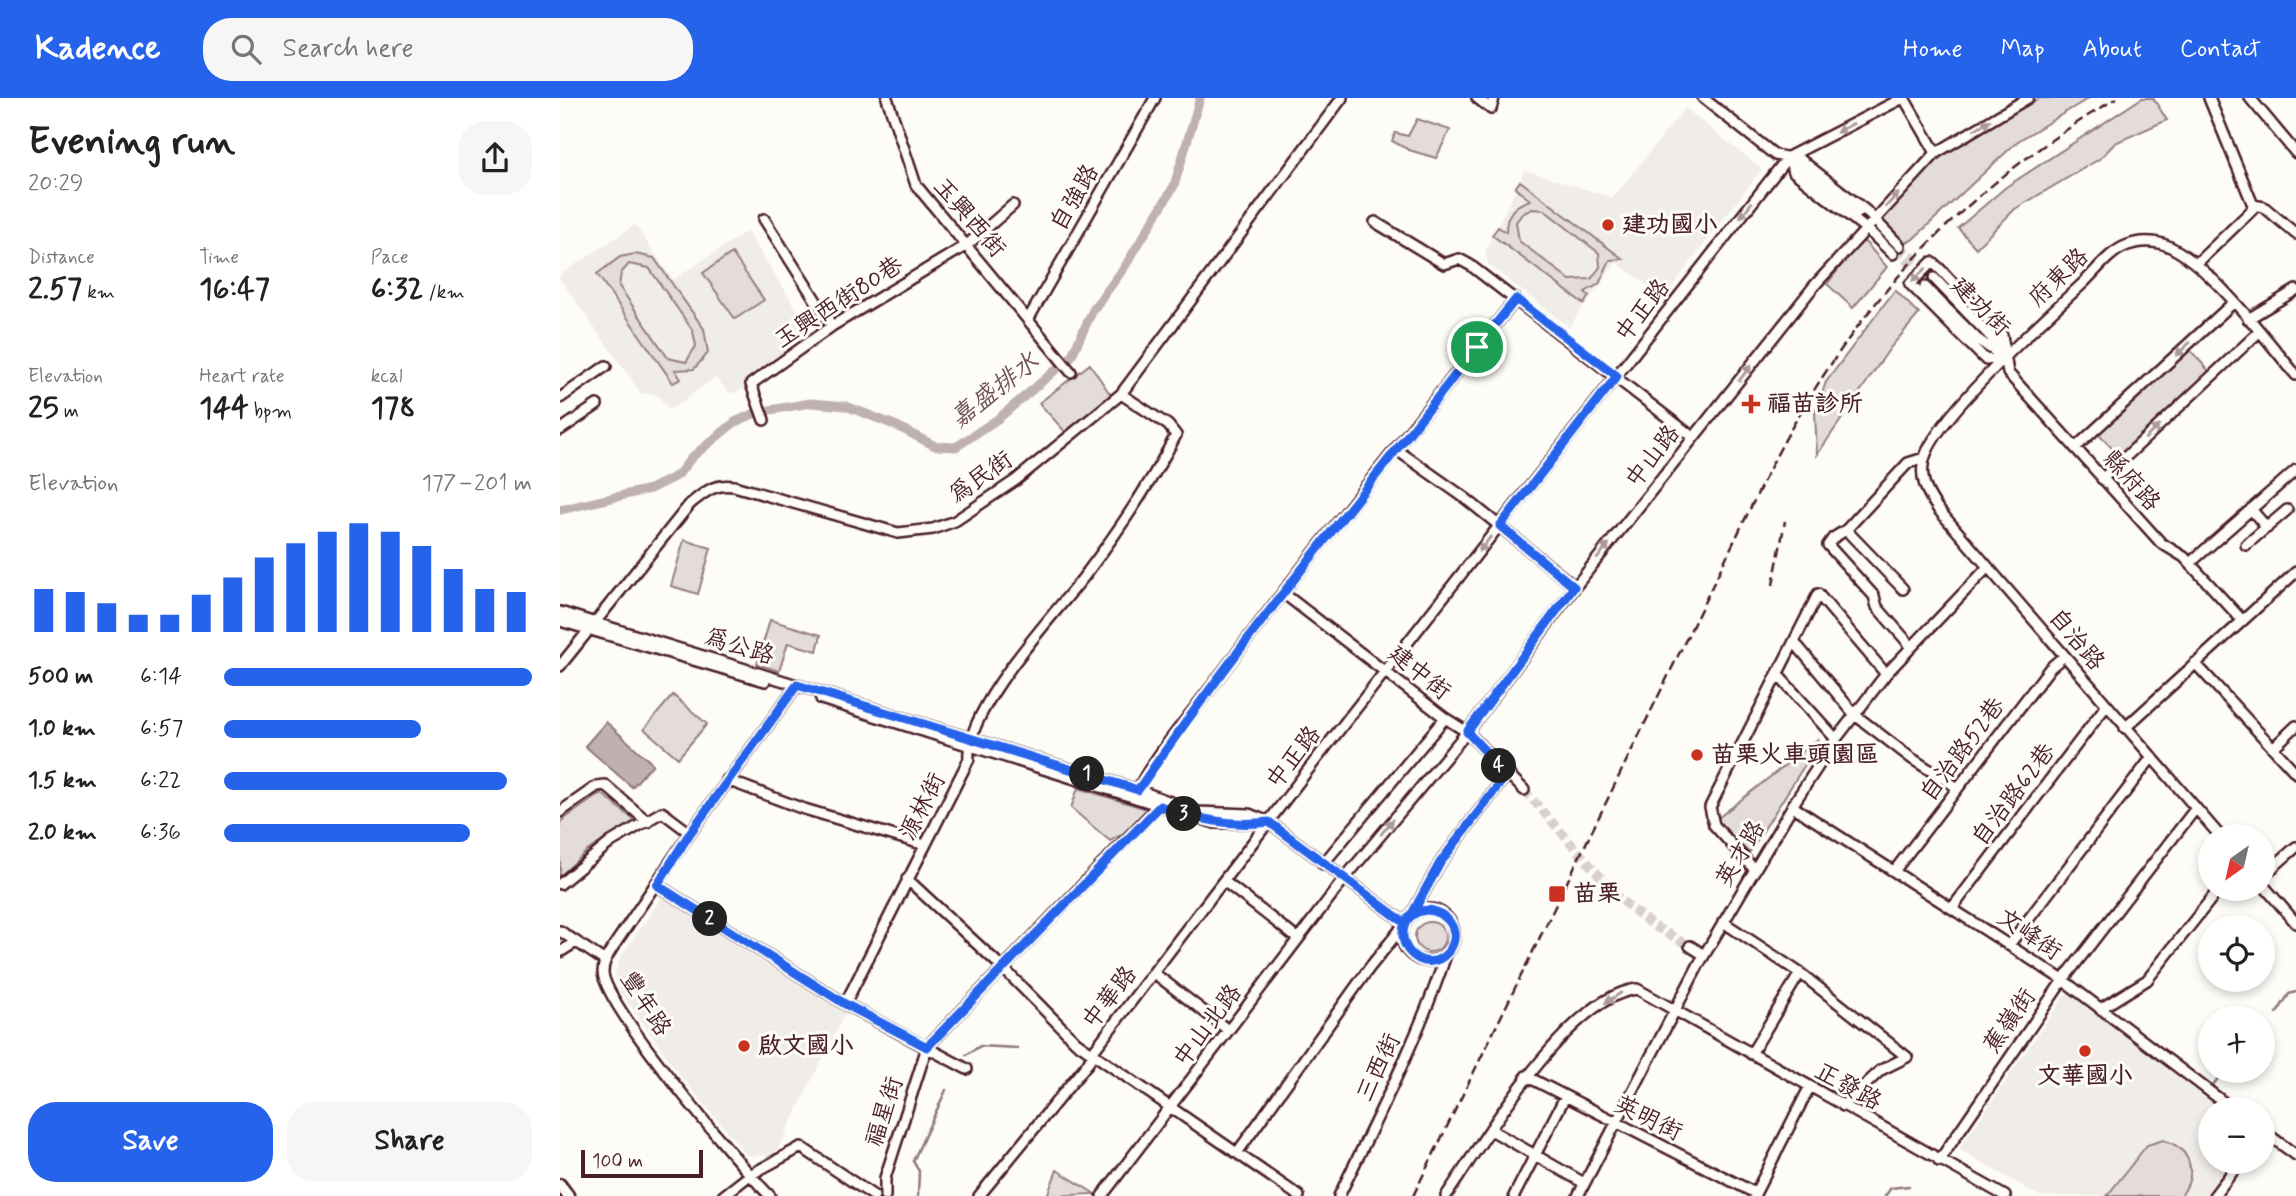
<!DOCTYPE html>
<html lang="en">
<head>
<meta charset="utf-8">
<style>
	:root { --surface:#fff; --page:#f6f6f6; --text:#222; --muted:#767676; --accent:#2563eb }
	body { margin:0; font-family:Mynerve,"LXGW WenKai TC",sans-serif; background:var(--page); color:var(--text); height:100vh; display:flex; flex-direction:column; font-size:26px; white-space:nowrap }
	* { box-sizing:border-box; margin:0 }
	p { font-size:23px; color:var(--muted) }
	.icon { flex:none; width:38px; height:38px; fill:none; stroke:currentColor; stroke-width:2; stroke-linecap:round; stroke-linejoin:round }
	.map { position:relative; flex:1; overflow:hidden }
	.drawer { display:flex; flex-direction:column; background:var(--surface); width:560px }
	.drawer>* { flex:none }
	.needle { width:46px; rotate:214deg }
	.controls { position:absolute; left:1638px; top:726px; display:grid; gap:14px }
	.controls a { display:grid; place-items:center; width:77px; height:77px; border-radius:50%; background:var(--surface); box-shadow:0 4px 10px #0003; font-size:35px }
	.scale { position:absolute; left:21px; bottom:18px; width:122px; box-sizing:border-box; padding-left:7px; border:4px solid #4a1f2b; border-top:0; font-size:19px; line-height:24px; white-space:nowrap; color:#4a1f2b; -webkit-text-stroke:5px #fdfcf7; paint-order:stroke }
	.pin { position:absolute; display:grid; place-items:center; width:60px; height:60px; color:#fff; margin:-30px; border:4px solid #fff; border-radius:50%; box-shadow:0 2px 7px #0007 }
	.km { position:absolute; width:35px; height:35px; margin:-18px; border-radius:50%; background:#222; color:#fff; font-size:19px; line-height:35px; text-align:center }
	.round { display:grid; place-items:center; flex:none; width:74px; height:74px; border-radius:28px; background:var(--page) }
	.head { display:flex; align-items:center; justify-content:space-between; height:119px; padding:0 28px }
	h1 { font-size:38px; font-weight:700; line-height:52px }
	.figures { display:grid; grid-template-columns:repeat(3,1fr); gap:10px; height:119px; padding:7px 28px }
	.figures div { display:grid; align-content:center }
	.figures b { font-size:30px; font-weight:700 }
	.figures small { font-size:19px; font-weight:400 }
	.figures p { font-size:19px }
	.chart { height:196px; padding:14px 28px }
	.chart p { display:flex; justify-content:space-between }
	.chart svg { width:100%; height:126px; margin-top:7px; stroke:var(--accent); stroke-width:6 }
	.primary-button { display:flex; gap:14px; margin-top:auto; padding:14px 28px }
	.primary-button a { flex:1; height:80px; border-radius:28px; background:var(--accent); color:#fff; font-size:28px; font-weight:700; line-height:80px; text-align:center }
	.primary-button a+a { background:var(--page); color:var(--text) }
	ul { padding:0 28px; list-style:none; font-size:23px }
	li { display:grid; grid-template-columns:112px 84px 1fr; align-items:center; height:52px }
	li i { height:18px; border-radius:9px; background:var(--accent) }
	header { display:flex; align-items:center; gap:42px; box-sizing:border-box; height:98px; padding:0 35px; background:var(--accent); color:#fff }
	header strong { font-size:33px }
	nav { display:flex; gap:38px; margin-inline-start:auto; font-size:24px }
	.search { width:490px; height:63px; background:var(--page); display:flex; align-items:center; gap:18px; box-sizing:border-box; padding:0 24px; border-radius:28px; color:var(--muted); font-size:26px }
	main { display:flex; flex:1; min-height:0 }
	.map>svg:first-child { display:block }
	.built { fill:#f0ece8 }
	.green { fill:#e3dcda; stroke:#967e82; stroke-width:2; fill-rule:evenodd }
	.water { fill:#c0b1b1; stroke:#91777b; stroke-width:2 }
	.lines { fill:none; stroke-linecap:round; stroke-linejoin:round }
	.stream { stroke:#91777b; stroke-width:2.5 }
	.canal { stroke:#c0b1b1; stroke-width:9 }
	.minor-tunnel { stroke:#d9d0ce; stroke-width:9; stroke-dasharray:9 4.5; stroke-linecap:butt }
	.minor-casing { stroke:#4a1f2b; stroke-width:14 }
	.major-casing { stroke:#4a1f2b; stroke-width:16 }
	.minor { stroke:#fdfcf7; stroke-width:9 }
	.major { stroke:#fdfcf7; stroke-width:10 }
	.rail { stroke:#4a1f2b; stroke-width:2.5; stroke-dasharray:10 5; stroke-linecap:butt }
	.oneway { fill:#ac999b }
	.route-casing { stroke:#fff; stroke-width:14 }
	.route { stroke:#2563eb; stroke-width:9 }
	.poi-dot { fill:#c8321e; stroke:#fdfcf7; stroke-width:2.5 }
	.labels { text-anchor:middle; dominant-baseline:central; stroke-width:6; stroke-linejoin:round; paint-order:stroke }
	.street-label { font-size:24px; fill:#4a1f2b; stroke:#fdfcf7 }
	.poi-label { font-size:24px; font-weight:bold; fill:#4a1f2b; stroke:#fdfcf7; text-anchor:start }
	.water-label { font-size:26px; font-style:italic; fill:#73525a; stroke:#fdfcf7 }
</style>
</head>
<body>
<header>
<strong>Kadence</strong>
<div class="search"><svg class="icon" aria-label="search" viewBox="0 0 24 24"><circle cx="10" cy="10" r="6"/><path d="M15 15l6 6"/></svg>Search here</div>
<nav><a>Home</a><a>Map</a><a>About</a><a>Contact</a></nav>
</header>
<main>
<section class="drawer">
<div class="head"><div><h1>Evening run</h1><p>20:29</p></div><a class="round"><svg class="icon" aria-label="share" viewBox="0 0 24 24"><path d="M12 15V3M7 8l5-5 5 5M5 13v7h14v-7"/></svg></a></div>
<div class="figures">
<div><p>Distance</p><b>2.57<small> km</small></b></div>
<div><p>Time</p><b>16:47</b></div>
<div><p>Pace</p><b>6:32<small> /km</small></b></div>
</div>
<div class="figures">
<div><p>Elevation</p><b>25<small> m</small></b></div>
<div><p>Heart rate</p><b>144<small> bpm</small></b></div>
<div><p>kcal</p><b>178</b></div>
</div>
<div class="chart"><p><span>Elevation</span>177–201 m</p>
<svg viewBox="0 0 160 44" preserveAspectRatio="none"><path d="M5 44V29M15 44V30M25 44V34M35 44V38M45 44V38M55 44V31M65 44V25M75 44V18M85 44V13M95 44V9M105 44V6M115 44V9M125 44V14M135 44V22M145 44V29M155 44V30"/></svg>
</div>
<ul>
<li><b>500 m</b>6:14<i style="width:100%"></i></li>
<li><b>1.0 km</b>6:57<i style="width:64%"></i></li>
<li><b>1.5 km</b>6:22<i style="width:92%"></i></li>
<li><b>2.0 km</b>6:36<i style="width:80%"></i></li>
</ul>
<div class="primary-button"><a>Save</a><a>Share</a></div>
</section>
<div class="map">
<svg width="1736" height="1098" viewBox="0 0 1736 1098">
	<rect width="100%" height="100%" fill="#fdfcf7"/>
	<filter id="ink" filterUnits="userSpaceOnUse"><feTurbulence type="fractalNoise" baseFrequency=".0143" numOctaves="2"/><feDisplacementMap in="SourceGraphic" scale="14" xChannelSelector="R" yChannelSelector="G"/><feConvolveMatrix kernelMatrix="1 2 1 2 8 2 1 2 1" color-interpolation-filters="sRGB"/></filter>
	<g filter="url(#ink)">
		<path class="built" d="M1125,10L1202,71L1104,199L1056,164L1009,229L929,167L925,154L965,72L1053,100Z
			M75,127L113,182L187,133L254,238L187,282L183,291L171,296L155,280L110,312L97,297L81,295L0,181V177Z
			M102,799L285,915L215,1057L188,1058L124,982L59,892L55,876L61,858Z
			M1507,894L1660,1011L1650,1012V1064H1672L1647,1098H1479L1399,1051Z"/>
		<path class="green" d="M1480,0H1529L1458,43L1352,142L1343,145L1320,120L1381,57Z
			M1582,0H1593L1607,22L1555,45L1541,60L1455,111L1416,150L1398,130L1446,89Z
			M857,21L890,32L876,60L849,52L832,43L835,35L848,38Z
			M960,83L1063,161L1050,162L1039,186L1025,194L1029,198L1024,206L932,137L938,129L946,134C946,116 954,107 970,102L955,90ZM972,111L984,112L1039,155L1040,169L1031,181L1010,182L959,143L956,124L962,116Z
			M1305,144L1327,169L1293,210L1267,186L1299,145Z
			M172,155L204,202L175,221L143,175Z
			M75,156L94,160L144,231L148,255L134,271L115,272L121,281L113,285L37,176L60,159ZM69,166L89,170L133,233L136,248L126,264L108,260L59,188L61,175Z
			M1335,192L1359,216L1330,250L1257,357L1255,315L1266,284Z
			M1630,252L1650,274L1560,358L1536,334Z
			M530,266L552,299L506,335L479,305Z
			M124,442L151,450L138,496L111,488Z
			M210,522L261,537L257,553L228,545L219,573L197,566Z
			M113,597L147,626L118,660L84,631Z
			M1258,641V646L1189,755L1158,725V720Z
			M518,690L590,712L572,731L550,743L511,710Z
			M41,695L75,723L27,753L0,778V724Z
			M855 839a15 15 0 1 1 30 0a15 15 0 1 1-30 0Z
			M1603,1042C1631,1050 1638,1075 1621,1098H1547L1587,1047Z
			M497,1072L535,1096L487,1098Z"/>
		<path class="water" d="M46,624L93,666L72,689L25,648Z"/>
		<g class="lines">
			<path class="stream" d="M1717,915L1729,896L1736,894
				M406,957L420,948L457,950
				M1652,988L1664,973
				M358,1098L359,1073L353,1063L386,992
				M1325,1098L1331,1090L1349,1088"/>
			<path class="canal" d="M0,412L90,391L118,377L132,359L175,324L198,314L251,305L286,308L337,328L375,348L396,349L439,320L511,259L533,212L564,170L614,88L640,0"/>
			<path class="minor-tunnel" d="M1298,115L1315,129
				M1340,148L1374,180
				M1336,152L1368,185
				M964,692L1060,801L1092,827L1130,848"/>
			<g class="minor-casing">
				<path id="minor" d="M327,0L356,87L511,274
					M917,0L931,11L934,0
					M1143,0L1215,57L1241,62L1305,112L1340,148
					M1344,0L1376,55
					M1649,0L1693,107
					M1690,0L1736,55
					M1228,59L1234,74L1310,134L1333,156
					M1229,59L1298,115
					M1693,107L1704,109L1736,136
					M204,121L272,228
					M815,124L884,166L899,161L910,167L1133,339
					M1636,166L1692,112L1693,107
					M1374,180L1431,239L1442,255
					M1365,189L1417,241L1443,259
					M469,220L595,0
					M1688,221L1736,192
					M1445,259L1426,262L1350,186L1372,164L1379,170L1442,237L1448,275L1601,445L1624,459L1682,522
					M0,300L46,268
					M204,322L191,286L272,228L407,147L453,107
					M0,332L37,307
					M1515,350L1673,205
					M837,352L905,400L1015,489
					M1542,381L1699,234
					M1691,411L1707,430
					M1286,432L1343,491
					M1686,447L1727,412
					M1630,465L1736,372
					M723,495L885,620L907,634L964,692
					M0,514L578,692L638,714L689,716L709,724L845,825
					M0,523L205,583
					M1235,545L1295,617L1351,660L1398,690
					M1350,547L1317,509L1314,498L1268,447L1273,440L1286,432L1348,365L1364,360
					M1635,565L1736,675
					M0,568L130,406C145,394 154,385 174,388L338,435L373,431L395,423L456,382L561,296L782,0
					M1217,576L1276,641
					M261,601L655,725H707
					M1565,630L1736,474
					M1714,649L1736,628
					M167,682L241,710L365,747
					M576,697C585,669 636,610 655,584C752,454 854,327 956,201
					M1232,708L1503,882L1674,1012
					M0,714L37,688L45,687L88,724
					M1660,738L1378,411C1367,395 1359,381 1364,362C1373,322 1486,219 1520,188C1535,175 1548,154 1568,147C1578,143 1589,143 1599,145C1641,154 1707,243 1736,277
					M763,766L885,620
					M1195,772L1154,727L1150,709L1258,496L1326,576
					M1335,772L1490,570L1504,558
					M1703,778L1736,749
					M347,781L443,870L516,944L739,1098
					M665,784L738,841
					M0,786L51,744L102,714L130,735
					M97,787L285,906L407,971
					M1703,787L1736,825
					M1393,809L1546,608
					M842 837a26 26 0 1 1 52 0a26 26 0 1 1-52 0Z
					M852,816L880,765L947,676
					M1163,824L1240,875L1347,959L1321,972L1283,1008
					M0,833L45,863
					M1449,847L1592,659
					M1130,848L1144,857
					M0,854L16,844
					M594,875L668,932
					M285,906L409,661C404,613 492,519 523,480C557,435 590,387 616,337L608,327L561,296
					M1540,911L1587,882L1659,791
					M1191,956L1240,875
					M966,978L1195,1095
					M931,1032L1024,1085
					M1703,1033L1736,1057
					M677,1055L810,869L843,828
					M1379,1063L1503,882L1636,710
					M163,1098L190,1077L241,1049L314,1098
					M210,1098C181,1069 43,907 43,874C43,864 48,857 53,849L130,735L237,587
					M325,1098V1080L367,949L602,704
					M419,1098L528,965L535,951L751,668L1228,59L1343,0
					M542,1098L784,781L907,634L1015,489L1254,188L1376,55L1468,0
					M779,1098C818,1018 859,939 887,854
					M886,1098C924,1043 1007,899 1077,891L1445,1098
					M954,1098L1005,999
					M1018,1098L1139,866L1236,702L1276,641L1326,576L1428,469
					M1194,1098L1249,990
					M1654,1098L1680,1064"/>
			</g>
			<g class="major-casing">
				<path id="major" d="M0,1087L8,1098"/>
			</g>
			<use href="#minor" class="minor"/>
			<use href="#major" class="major"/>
			<path class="rail" d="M1213,487L1225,423
				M853,1098L1214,362C1297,204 1403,91 1557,0"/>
		</g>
		<defs><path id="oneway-solid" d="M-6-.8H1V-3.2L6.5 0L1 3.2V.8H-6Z" transform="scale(1.75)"/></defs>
		<g class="oneway">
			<use href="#oneway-solid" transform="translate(1422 27) rotate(-31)"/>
			<use href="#oneway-solid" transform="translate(1285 30) rotate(151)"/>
			<use href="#oneway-solid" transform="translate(1332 102) rotate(-47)"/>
			<use href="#oneway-solid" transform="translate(1186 112) rotate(128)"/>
			<use href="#oneway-solid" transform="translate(1359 177) rotate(136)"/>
			<use href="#oneway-solid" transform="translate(1623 251) rotate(137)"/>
			<use href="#oneway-solid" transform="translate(1185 275) rotate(-52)"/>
			<use href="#oneway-solid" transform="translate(1592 334) rotate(-43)"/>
			<use href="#oneway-solid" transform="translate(925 446) rotate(128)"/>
			<use href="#oneway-solid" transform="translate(1043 453) rotate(-52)"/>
			<use href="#oneway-solid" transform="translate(827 729) rotate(-51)"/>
			<use href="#oneway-solid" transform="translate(1053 900) rotate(147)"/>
		</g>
	</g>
	<g class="lines" filter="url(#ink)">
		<g class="route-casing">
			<path id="route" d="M917,249C803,396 684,538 578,692L237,587L130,735L97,787L285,906L367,949L600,708C638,721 669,729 709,724L845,825C865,794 911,826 888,854C864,882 825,842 852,816L880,765L947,676L907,634L1014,489L940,428L1057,278L956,201L917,249"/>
		</g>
		<use href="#route" class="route"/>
	</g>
	<g class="poi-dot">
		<circle cx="1048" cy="127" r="7"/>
		<path d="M1187.5 295.5h7v7h7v7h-7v7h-7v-7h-7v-7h7z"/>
		<circle cx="1137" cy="657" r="7"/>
		<rect x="988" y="787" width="18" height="18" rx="3.5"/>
		<circle cx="184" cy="948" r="7"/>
		<circle cx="1525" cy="953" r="7"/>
	</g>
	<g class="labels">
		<g class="street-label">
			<text transform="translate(515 100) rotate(-60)">自強路</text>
			<text transform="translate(409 120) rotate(49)">玉興西街</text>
			<text transform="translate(1499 180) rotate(-44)">府東路</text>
			<text transform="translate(279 205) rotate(-33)">玉興西街80巷</text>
			<text transform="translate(1420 209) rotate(45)">建功街</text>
			<text transform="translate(1083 213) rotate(-52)">中正路</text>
			<text transform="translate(1093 359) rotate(-52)">中山路</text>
			<text transform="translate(421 380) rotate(-35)">為民街</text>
			<text transform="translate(1571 383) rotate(48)">縣府路</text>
			<text transform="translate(1516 542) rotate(50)">自治路</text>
			<text transform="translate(179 549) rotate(17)">為公路</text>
			<text transform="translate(859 575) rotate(39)">建中街</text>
			<text transform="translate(1403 652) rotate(-53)">自治路52巷</text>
			<text transform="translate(734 660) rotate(-52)">中正路</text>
			<text transform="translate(1454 697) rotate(-53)">自治路62巷</text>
			<text transform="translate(363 709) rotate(-63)">源林街</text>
			<text transform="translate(1181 756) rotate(-59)">英才路</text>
			<text transform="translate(1469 837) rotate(34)">文峰街</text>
			<text transform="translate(550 900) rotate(-52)">中華路</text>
			<text transform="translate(85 906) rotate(57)">豐年路</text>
			<text transform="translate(1450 923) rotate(-55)">蕉嶺街</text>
			<text transform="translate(648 928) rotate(-53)">中山北路</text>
			<text transform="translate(819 970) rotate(-65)">三西街</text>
			<text transform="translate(1288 989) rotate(29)">正發路</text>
			<text transform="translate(325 1014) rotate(-72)">福星街</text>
			<text transform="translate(1088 1021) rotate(26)">英明街</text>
		</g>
		<g class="poi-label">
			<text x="1062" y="127">建功國小</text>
			<text x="1207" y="306">福苗診所</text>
			<text x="1151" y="657">苗栗火車頭園區</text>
			<text x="1013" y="796">苗栗</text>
			<text x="198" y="948">啟文國小</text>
			<text x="1525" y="978" text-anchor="middle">文華國小</text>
		</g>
		<g class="water-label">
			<text transform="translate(435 293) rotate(-38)">嘉盛排水</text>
		</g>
	</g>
</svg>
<div class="controls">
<a><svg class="needle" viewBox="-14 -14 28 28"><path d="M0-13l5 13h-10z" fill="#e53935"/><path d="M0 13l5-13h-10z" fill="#767676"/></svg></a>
<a><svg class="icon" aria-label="locate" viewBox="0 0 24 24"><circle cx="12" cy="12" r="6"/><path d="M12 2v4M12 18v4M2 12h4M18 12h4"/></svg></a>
<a>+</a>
<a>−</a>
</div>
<div class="scale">100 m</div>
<div class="pin" style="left:917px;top:249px;background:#1e9e55"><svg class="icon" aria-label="arrive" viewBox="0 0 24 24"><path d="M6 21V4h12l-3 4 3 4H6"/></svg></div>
<b class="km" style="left:527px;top:676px">1</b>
<b class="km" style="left:150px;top:821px">2</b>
<b class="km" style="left:624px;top:716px">3</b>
<b class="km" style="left:939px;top:668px">4</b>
</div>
</main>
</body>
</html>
